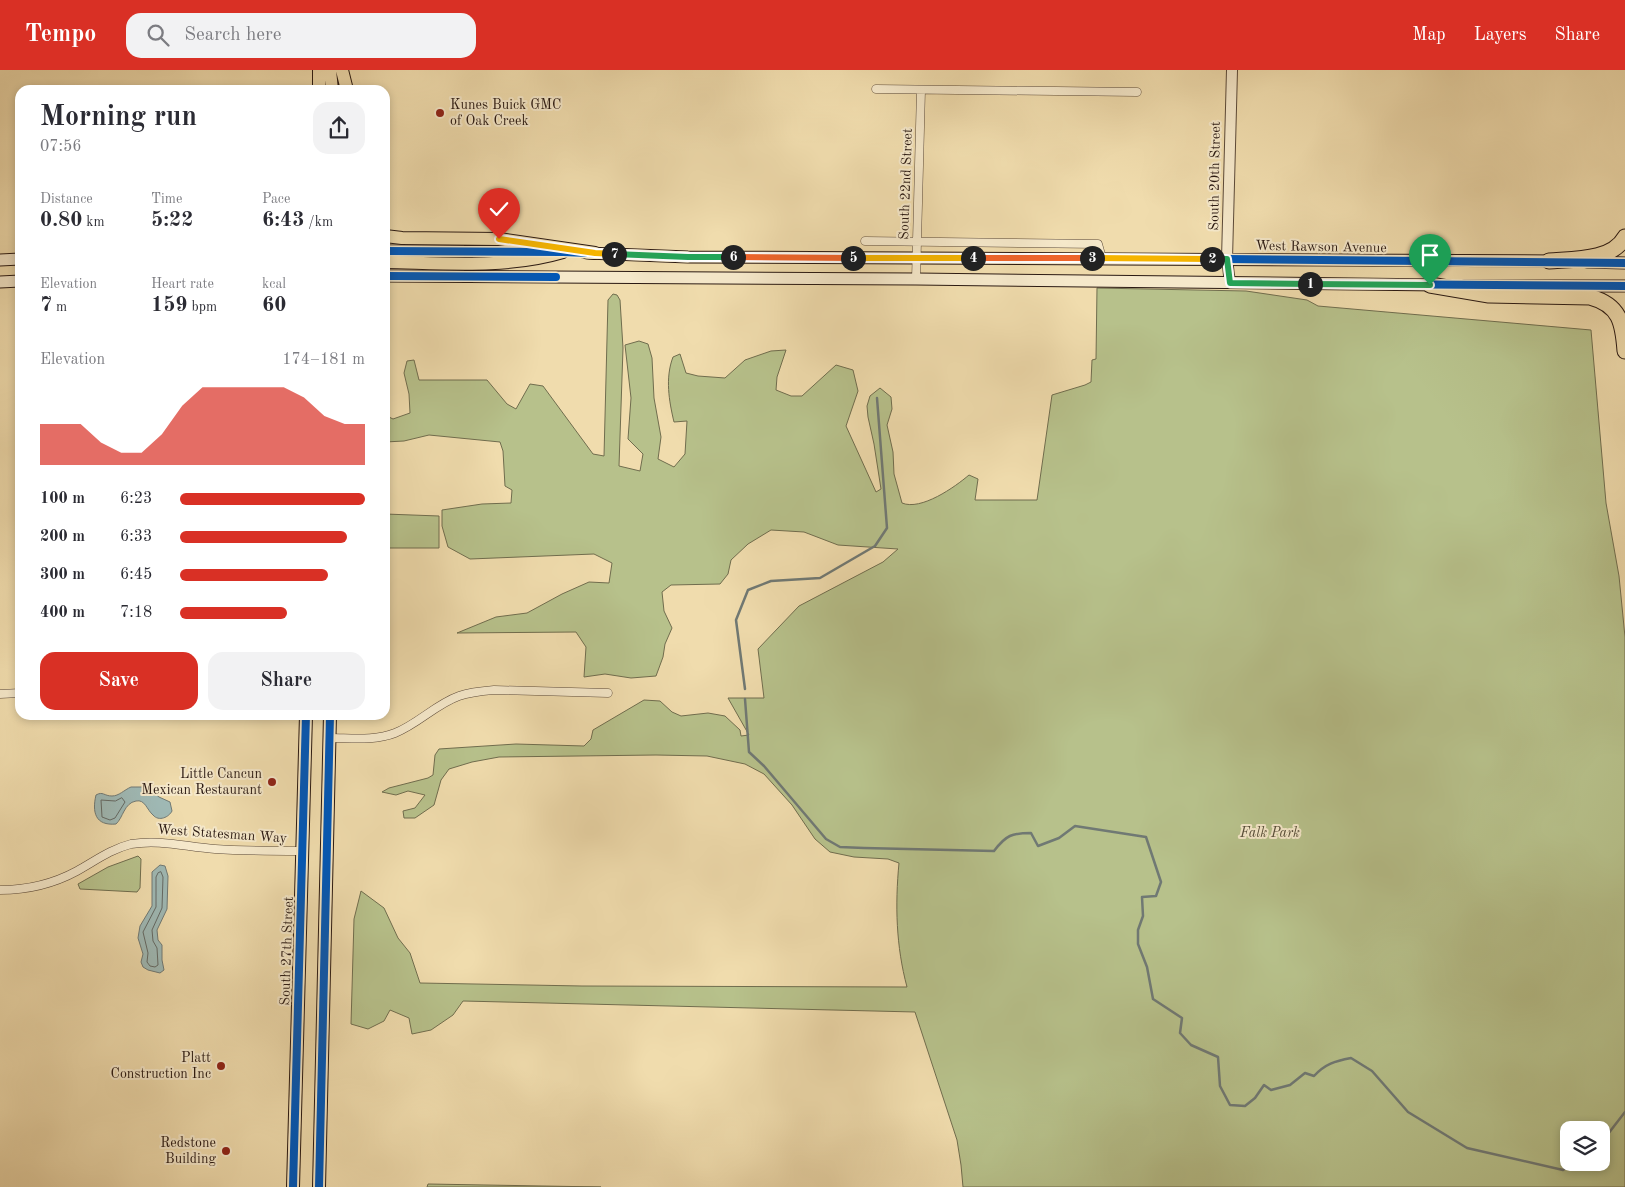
<!DOCTYPE html>
<html lang="en">
<head>
<meta charset="utf-8">
<style>
	:root { --surface:#fff; --page:#f2f2f3; --text:#2b2b33; --muted:#7c7c81; --accent:#d93025 }
	body { margin:0; font-family:"Old Standard TT",serif; background:var(--page); color:var(--text); height:100vh; display:flex; flex-direction:column; font-size:19px; white-space:nowrap }
	* { box-sizing:border-box; margin:0 }
	p { font-size:16px; color:var(--muted) }
	.icon { flex:none; width:28px; height:28px; fill:none; stroke:currentColor; stroke-width:2; stroke-linecap:round; stroke-linejoin:round }
	.map { position:relative; flex:1; overflow:hidden }
	.sheet { position:absolute; left:15px; top:15px; width:375px; height:635px; display:flex; flex-direction:column; background:var(--surface); border-radius:15px; box-shadow:0 2px 8px #0003 }
	.sheet>* { flex:none }
	.controls { position:absolute; left:1560px; top:1051px; display:grid; gap:10px }
	.controls a { display:grid; place-items:center; width:50px; height:50px; border-radius:10px; background:var(--surface); box-shadow:0 2px 8px #0003; font-size:25px }
	.pin { position:absolute; display:grid; place-items:center; width:42px; height:42px; color:#fff; margin:-51px -21px; border-radius:50% 50% 50% 0; rotate:-45deg; box-shadow:0 0 5px #0007 }
	.pin .icon { rotate:45deg }
	.km { position:absolute; width:25px; height:25px; margin:-12px; border-radius:50%; background:#222; color:#fff; font-size:14px; line-height:25px; text-align:center }
	.round { display:grid; place-items:center; flex:none; width:52px; height:52px; border-radius:15px; background:var(--page) }
	.summary { display:flex; align-items:center; justify-content:space-between; height:85px; padding:0 25px }
	h1 { font-size:28px; font-weight:800; line-height:38px }
	.metrics { display:grid; grid-template-columns:repeat(3,1fr); gap:8px; height:85px; padding:5px 25px }
	.metrics div { display:grid; align-content:center }
	.metrics b { font-size:21px; font-weight:800 }
	.metrics small { font-size:14px; font-weight:400 }
	.metrics p { font-size:14px }
	.chart { height:140px; padding:10px 25px }
	.chart p { display:flex; justify-content:space-between }
	.chart svg { width:100%; height:90px; margin-top:5px; fill:var(--accent); opacity:.7 }
	.action { display:flex; gap:10px; margin-top:auto; padding:10px 25px }
	.action a { flex:1; height:58px; border-radius:15px; background:var(--accent); color:#fff; font-size:20px; font-weight:800; line-height:58px; text-align:center }
	.action a+a { background:var(--page); color:var(--text) }
	ul { padding:0 25px; list-style:none; font-size:16px }
	li { display:grid; grid-template-columns:80px 60px 1fr; align-items:center; height:38px }
	li i { height:12px; border-radius:6px; background:var(--accent) }
	header { display:flex; align-items:center; gap:30px; box-sizing:border-box; height:70px; padding:0 25px; background:var(--accent); color:#fff }
	header strong { font-size:24px }
	nav { display:flex; gap:28px; margin-inline-start:auto; font-size:18px }
	.search { width:350px; height:45px; background:var(--page); display:flex; align-items:center; gap:12px; box-sizing:border-box; padding:0 18px; border-radius:15px; color:var(--muted); font-size:19px }
	.map>svg:first-child { display:block }
	.green { fill:#b7c18b; stroke:#706d4e; fill-rule:evenodd }
	.water { fill:#9fb9b5; stroke:#707974 }
	.lines { fill:none; stroke-linecap:round; stroke-linejoin:round }
	.shore { stroke:#646964; stroke-width:1 }
	.stream { stroke:#707974; stroke-width:2.5 }
	.minor-casing { stroke:#5c4a39; stroke-width:9 }
	.tertiary-casing { stroke:#5c4a39; stroke-width:12 }
	.secondary-casing { stroke:#2a1912; stroke-width:13 }
	.primary-casing { stroke:#2a1912; stroke-width:14 }
	.motorway-casing { stroke:#2a1912; stroke-width:17 }
	.minor { stroke:#f5e8ca; stroke-width:8 }
	.tertiary { stroke:#f5e8ca; stroke-width:10 }
	.secondary { stroke:#f5e8ca; stroke-width:11 }
	.primary { stroke:#f0dcad; stroke-width:12 }
	.motorway { stroke:#f0dcad; stroke-width:15 }
	.cycleway-casing { stroke:#f5e8ca; stroke-width:11 }
	.cycleway { stroke:#0057b8; stroke-width:8 }
	.split-1-casing { stroke:#fff; stroke-width:10 }
	.split-2-casing { stroke:#fff; stroke-width:10 }
	.split-3-casing { stroke:#fff; stroke-width:10 }
	.split-4-casing { stroke:#fff; stroke-width:10 }
	.split-5-casing { stroke:#fff; stroke-width:10 }
	.split-6-casing { stroke:#fff; stroke-width:10 }
	.split-7-casing { stroke:#fff; stroke-width:10 }
	.split-8-casing { stroke:#fff; stroke-width:10 }
	.split-1 { stroke:#22a559; stroke-width:6 }
	.split-2 { stroke:#22a559; stroke-width:6 }
	.split-3 { stroke:#f5b400; stroke-width:6 }
	.split-4 { stroke:#f0652b; stroke-width:6 }
	.split-5 { stroke:#f5b400; stroke-width:6 }
	.split-6 { stroke:#f0652b; stroke-width:6 }
	.split-7 { stroke:#22a559; stroke-width:6 }
	.split-8 { stroke:#f5b400; stroke-width:6 }
	.poi-dot { fill:#8f2418; stroke:#f5e8ca; stroke-width:2 }
	.labels { text-anchor:middle; dominant-baseline:central; stroke-width:4; stroke-linejoin:round; paint-order:stroke }
	.poi-label { font-size:14px; fill:#2a1912; stroke:#f5e8ca; text-anchor:end }
	.street-label { font-size:14px; fill:#2a1912; stroke:#f5e8ca }
	.park-label { font-size:14px; font-style:italic; fill:#544b36; stroke:#f5e8ca }
</style>
</head>
<body>
<header>
<strong>Tempo</strong>
<div class="search"><svg class="icon" aria-label="search" viewBox="0 0 24 24"><circle cx="10" cy="10" r="6"/><path d="M15 15l6 6"/></svg>Search here</div>
<nav><a>Map</a><a>Layers</a><a>Share</a></nav>
</header>
<div class="map">
<svg width="1625" height="1117" viewBox="0 0 1625 1117">
	<rect width="100%" height="100%" fill="#f0dcad"/>
	<filter id="stains"><feTurbulence type="fractalNoise" baseFrequency=".004" numOctaves="4"/><feColorMatrix values="0 0 0 0 .2 0 0 0 0 .09 0 0 0 0 .02 0 0 0 .5 -.17"/></filter>
	<radialGradient id="worn" r=".72"><stop offset=".6" stop-color="#630" stop-opacity="0"/><stop offset="1" stop-color="#630" stop-opacity=".3"/></radialGradient>
	<path class="green" d="M1097,218L1246,221L1307,230L1318,236L1591,260L1606,433L1619,506L1625,567V1117H963L961,1095L957,1070L915,942L463,931L453,945L431,960L412,964L409,948L390,940L384,951L368,959L351,954L354,849L361,821L384,838L398,868L410,883L420,913L582,916L907,917C896,876 895,835 899,793L888,789L854,787L830,782L815,769L792,735L764,704L745,694L707,686L656,685L499,687L472,692L449,699L441,710L434,735L415,748H404L403,741L415,738L425,725L408,721L396,725L382,722L389,718L428,708L433,705L435,685L439,679L516,674L584,676L591,669L593,660L644,630L660,631L672,642L681,646L708,643L725,646L740,660L741,666L749,665L728,628H764L758,579L799,536L883,492L898,479L838,475L804,462L771,460L748,474L731,490L728,504L720,514L671,515L662,522L664,541L672,558L665,574L663,587L656,606L631,608L605,604L584,607L586,577L576,562L457,563L496,547L527,543L562,524L589,512L609,513L612,493L594,484L470,489L448,477L442,456V440L482,434L511,433L512,420L505,416L503,381L500,372L429,365L404,371L385,372V345L393,349L410,343L409,324L404,303L407,291L414,290L419,310H487L507,334L516,339L530,314L543,316L593,384L604,386L608,230L613,224L617,225L620,230L623,278L619,396L640,401L643,384L628,369L631,328L625,275L639,271L648,274L652,288L654,328L661,367L658,389L674,397L685,384L687,351L674,352C669,331 665,308 673,287L680,284L686,303L698,306L725,308L745,290L771,281L786,280L777,307L776,320L791,326H802L836,295L853,300L858,321L846,356L876,422L881,419L874,374L868,347L867,336L870,326L880,318L891,327L892,339L887,355L893,382L894,404L902,433C921,441 955,417 969,405L978,409L975,430H1037L1052,325L1085,315L1091,312L1092,290L1096,289ZM1569,1060H1601V1092H1569Z
		M385,444L439,446V478H385Z
		M138,786L141,789L140,818L137,822L80,819L78,814L108,797Z
		M428,1114L601,1117H427Z"/>
	<path class="water" d="M131,717H147L159,727L170,732L172,741C169,747 159,752 153,745C147,740 145,729 136,731C124,733 123,748 116,754C95,756 92,742 96,725C103,721 104,726 112,726C119,726 124,720 131,717Z
		M160,795L165,796L168,806L167,839L157,860L158,870L162,875V890L164,900L160,903L148,900L143,897L141,892L143,884L138,868L140,856L152,836V802Z"/>
	<g class="lines">
		<path class="shore" d="M122,728L125,732L115,748L110,750L102,747L101,730L115,731Z
			M161,802L163,807L162,838L152,860L153,871L157,878L158,895L155,897L150,896L147,892L148,883L143,862L156,837V807L158,803Z"/>
		<path class="stream" d="M745,619L736,550L748,520L771,511L820,508L875,476L887,458L877,328
			M745,629L749,682L764,696L826,769L840,777L864,778L994,781C1006,765 1012,763 1031,763L1038,776L1059,768L1075,756L1146,767L1161,812L1156,826L1142,827L1143,846L1138,860V874L1147,897L1153,929L1182,948L1180,963L1191,975L1218,987L1220,1016L1230,1035L1245,1036L1255,1028L1264,1015L1271,1020L1290,1015L1305,1003L1314,1006C1325,994 1335,991 1351,988L1372,1001L1408,1042L1467,1078L1563,1100L1574,1092
			M1601,1073L1625,1042"/>
		<g class="minor-casing">
			<path id="minor" d="M876,19L1137,22
				M865,171L1098,174L1102,188
				M916,209L921,20
				M0,624L20,623
				M330,668C351,668 375,671 395,663C418,654 436,634 459,626C470,622 482,621 494,620L608,623
				M0,820C27,820 53,814 77,801C95,791 111,779 131,774C160,769 186,777 215,779C244,781 273,781 302,781"/>
		</g>
		<g class="tertiary-casing">
			<path id="tertiary" d="M1230,213L1227,189L1232,0"/>
		</g>
		<g class="secondary-casing">
			<path id="secondary" d="M385,181L548,182
				M587,183L688,187L1556,191
				M0,190L20,189
				M1587,192L1625,193
				M385,206L916,209L1438,215
				M0,212L20,211
				M1464,216H1625"/>
		</g>
		<g class="primary-casing">
			<path id="primary" d="M330,0L332,20
				M342,0L347,20
				M319,20V0
				M385,166L402,168L499,169L595,183
				M385,192C443,193 506,199 563,182
				M293,1117L306,645
				M319,1117L330,645"/>
		</g>
		<g class="motorway-casing">
			<path id="motorway" d="M1549,191C1573,189 1612,191 1625,167
				M1430,215L1489,225L1590,227C1620,235 1623,253 1625,281"/>
		</g>
		<use href="#minor" class="minor"/>
		<use href="#tertiary" class="tertiary"/>
		<use href="#secondary" class="secondary"/>
		<use href="#primary" class="primary"/>
		<use href="#motorway" class="motorway"/>
		<g class="cycleway-casing">
			<path id="cycleway" d="M385,181L563,182L688,187
				M1227,189L1625,193
				M385,206L556,207
				M1230,213L1625,216
				M293,1117L306,645
				M319,1117L330,645"/>
		</g>
		<use href="#cycleway" class="cycleway"/>
	</g>
	<g class="lines">
		<g class="split-1-casing">
			<path id="split-1" d="M1310,214L1430,215"/>
		</g>
		<g class="split-2-casing">
			<path id="split-2" d="M1212,189H1227L1230,213L1310,214"/>
		</g>
		<g class="split-3-casing">
			<path id="split-3" d="M1092,188L1212,189"/>
		</g>
		<g class="split-4-casing">
			<path id="split-4" d="M973,188H1092"/>
		</g>
		<g class="split-5-casing">
			<path id="split-5" d="M853,188H973"/>
		</g>
		<g class="split-6-casing">
			<path id="split-6" d="M733,187L853,188"/>
		</g>
		<g class="split-7-casing">
			<path id="split-7" d="M614,184L688,187H733"/>
		</g>
		<g class="split-8-casing">
			<path id="split-8" d="M499,169L595,183L614,184"/>
		</g>
		<use href="#split-1" class="split-1"/>
		<use href="#split-2" class="split-2"/>
		<use href="#split-3" class="split-3"/>
		<use href="#split-4" class="split-4"/>
		<use href="#split-5" class="split-5"/>
		<use href="#split-6" class="split-6"/>
		<use href="#split-7" class="split-7"/>
		<use href="#split-8" class="split-8"/>
	</g>
	<g class="poi-dot">
		<circle cx="440" cy="43" r="5"/>
		<circle cx="272" cy="712" r="5"/>
		<circle cx="221" cy="996" r="5"/>
		<circle cx="226" cy="1081" r="5"/>
	</g>
	<g class="labels">
		<g class="poi-label">
			<text x="450" y="35" text-anchor="start">Kunes Buick GMC<tspan x="450" dy="16">of Oak Creek</tspan></text>
			<text x="262" y="704">Little Cancun<tspan x="262" dy="16">Mexican Restaurant</tspan></text>
			<text x="211" y="988">Platt<tspan x="211" dy="16">Construction Inc</tspan></text>
			<text x="216" y="1073">Redstone<tspan x="216" dy="16">Building</tspan></text>
		</g>
		<g class="street-label">
			<text transform="translate(1215 106) rotate(-89)">South 20th Street</text>
			<text transform="translate(906 114) rotate(-88)">South 22nd Street</text>
			<text transform="translate(1321 177) rotate(1)">West Rawson Avenue</text>
			<text transform="translate(222 764) rotate(4)">West Statesman Way</text>
			<text transform="translate(287 881) rotate(-88)">South 27th Street</text>
		</g>
		<g class="park-label">
			<text x="1270" y="763">Falk Park</text>
		</g>
	</g>
	<rect width="100%" height="100%" filter="url(#stains)"/>
	<rect width="100%" height="100%" fill="url(#worn)"/>
</svg>
<div class="controls">
<a><svg class="icon" aria-label="layers" viewBox="0 0 24 24"><path d="M12 4l9 5-9 5-9-5zM3 14l9 5 9-5"/></svg></a>
</div>
<div class="pin" style="left:1430px;top:215px;background:#1e9e55"><svg class="icon" aria-label="arrive" viewBox="0 0 24 24"><path d="M6 21V4h12l-3 4 3 4H6"/></svg></div>
<div class="pin" style="left:499px;top:169px;background:#d93025"><svg class="icon" aria-label="check" viewBox="0 0 24 24"><path d="M5 12l5 5 9-10"/></svg></div>
<b class="km" style="left:1310px;top:214px">1</b>
<b class="km" style="left:1212px;top:189px">2</b>
<b class="km" style="left:1092px;top:188px">3</b>
<b class="km" style="left:973px;top:188px">4</b>
<b class="km" style="left:853px;top:188px">5</b>
<b class="km" style="left:733px;top:187px">6</b>
<b class="km" style="left:614px;top:184px">7</b>
<section class="sheet">
<div class="summary"><div><h1>Morning run</h1><p>07:56</p></div><a class="round"><svg class="icon" aria-label="share" viewBox="0 0 24 24"><path d="M12 15V3M7 8l5-5 5 5M5 13v7h14v-7"/></svg></a></div>
<div class="metrics">
<div><p>Distance</p><b>0.80<small> km</small></b></div>
<div><p>Time</p><b>5:22</b></div>
<div><p>Pace</p><b>6:43<small> /km</small></b></div>
</div>
<div class="metrics">
<div><p>Elevation</p><b>7<small> m</small></b></div>
<div><p>Heart rate</p><b>159<small> bpm</small></b></div>
<div><p>kcal</p><b>60</b></div>
</div>
<div class="chart"><p><span>Elevation</span>174–181 m</p>
<svg viewBox="0 0 160 44" preserveAspectRatio="none"><path d="M0 44V24L10 24L20 24L30 33L40 38L50 38L60 29L70 15L80 6L90 6L100 6L110 6L120 6L130 11L140 20L150 24L160 24V44z"/></svg>
</div>
<ul>
<li><b>100 m</b>6:23<i style="width:100%"></i></li>
<li><b>200 m</b>6:33<i style="width:90%"></i></li>
<li><b>300 m</b>6:45<i style="width:80%"></i></li>
<li><b>400 m</b>7:18<i style="width:58%"></i></li>
</ul>
<div class="action"><a>Save</a><a>Share</a></div>
</section>
</div>
</body>
</html>
